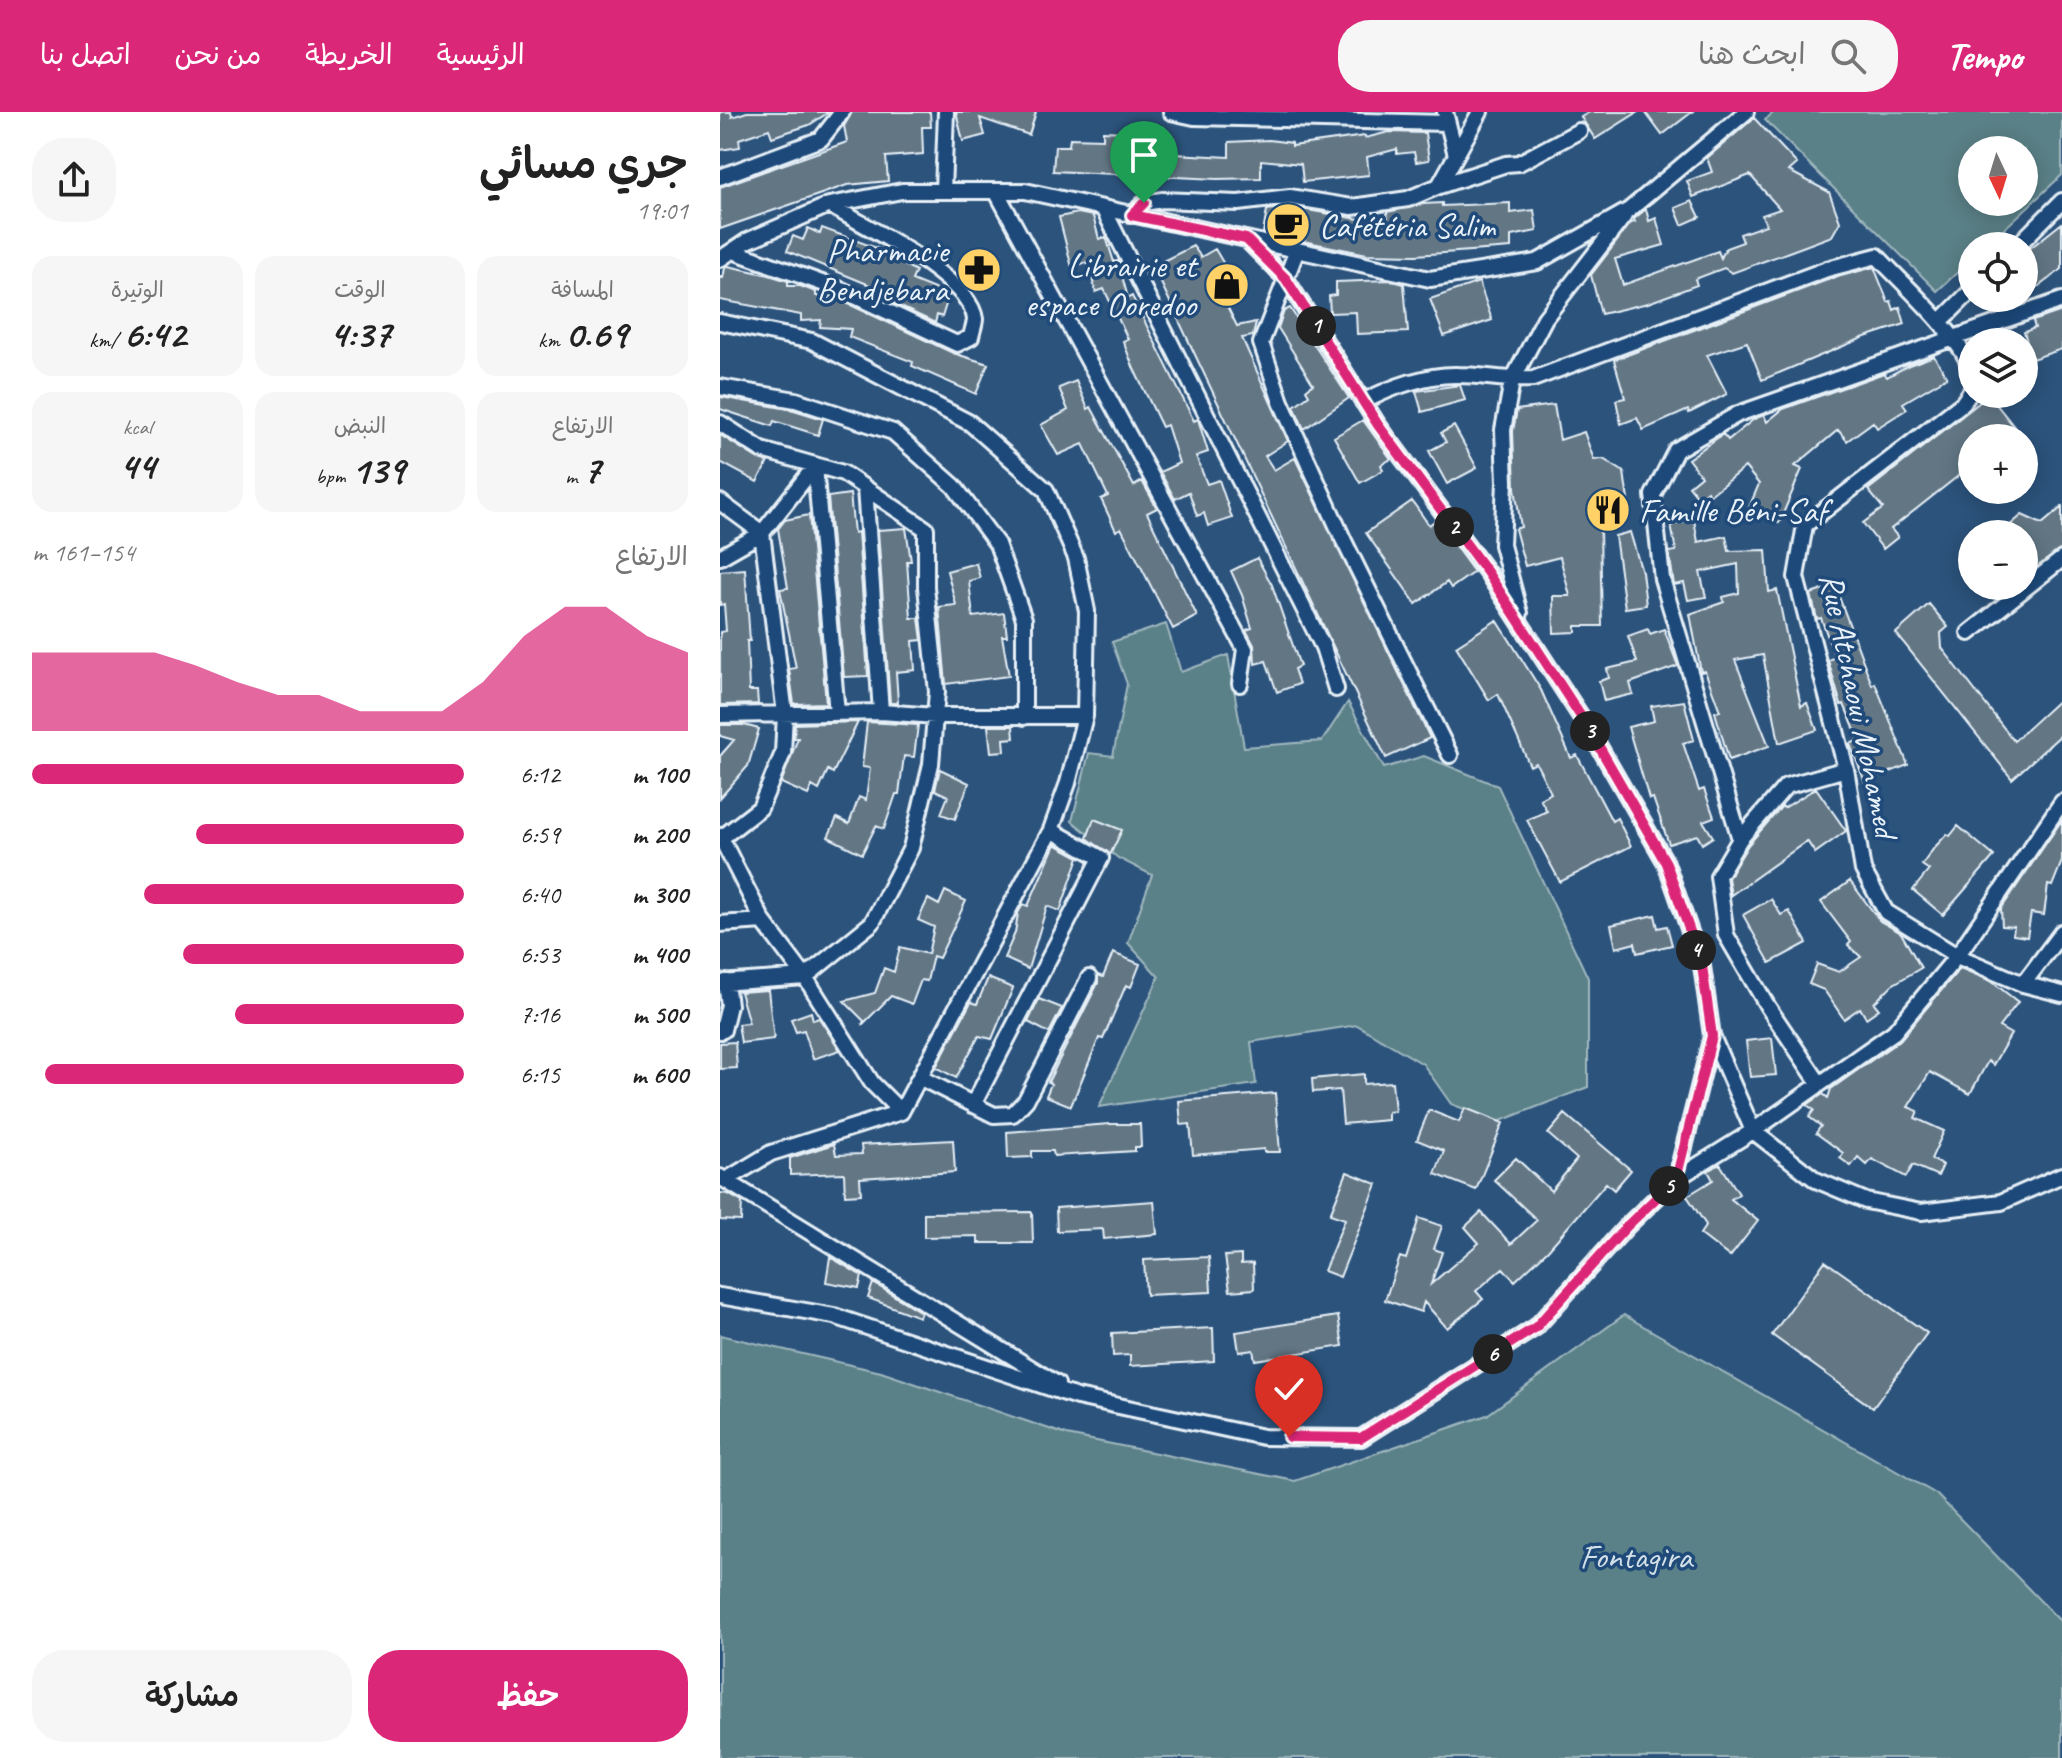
<!DOCTYPE html>
<html lang="ar">
<head>
<meta charset="utf-8">
<style>
	:root { --surface:#fff; --page:#f6f6f6; --text:#222; --muted:#767676; --accent:#db2777 }
	body { margin:0; font-family:Caveat,"Playpen Sans Arabic",sans-serif; background:var(--page); color:var(--text); direction:rtl; height:100vh; display:flex; flex-direction:column; font-size:30px; white-space:nowrap }
	* { box-sizing:border-box; margin:0 }
	p { font-size:26px; color:var(--muted) }
	.icon { flex:none; width:44px; height:44px; fill:none; stroke:currentColor; stroke-width:2; stroke-linecap:round; stroke-linejoin:round }
	.map { position:relative; flex:1; overflow:hidden; direction:ltr }
	.panel { display:flex; flex-direction:column; background:var(--surface); width:720px }
	.panel>* { flex:none }
	.needle { width:52px; rotate:176deg }
	.tools { position:absolute; left:1238px; top:24px; display:grid; gap:16px }
	.tools a { display:grid; place-items:center; width:80px; height:80px; border-radius:50%; background:var(--surface); box-shadow:0 4px 20px #0003; font-size:40px }
	.pin { position:absolute; display:grid; place-items:center; width:68px; height:68px; color:#fff; margin:-82px -34px; border-radius:50% 50% 50% 0; rotate:-45deg; box-shadow:0 0 8px #0007 }
	.pin .icon { rotate:45deg }
	.km { position:absolute; width:40px; height:40px; margin:-20px; border-radius:50%; background:#222; color:#fff; font-size:22px; line-height:40px; text-align:center }
	.round { display:grid; place-items:center; flex:none; width:84px; height:84px; border-radius:32px; background:var(--page) }
	.overview { display:flex; align-items:center; justify-content:space-between; height:136px; padding:0 32px }
	h1 { font-size:44px; font-weight:600; line-height:60px }
	.metrics { display:grid; grid-template-columns:repeat(3,1fr); gap:12px; height:136px; padding:8px 32px }
	.metrics div { display:grid; align-content:center; border-radius:20px; background:var(--page); text-align:center }
	.metrics b { font-size:40px; font-weight:600 }
	.metrics small { font-size:22px; font-weight:400 }
	.metrics p { font-size:22px }
	.chart { height:224px; padding:16px 32px }
	.chart p { display:flex; justify-content:space-between }
	.chart svg { width:100%; height:144px; margin-top:8px; fill:var(--accent); opacity:.7 }
	.action { display:flex; gap:16px; margin-top:auto; padding:16px 32px }
	.action a { flex:1; height:92px; border-radius:32px; background:var(--accent); color:#fff; font-size:32px; font-weight:600; line-height:92px; text-align:center }
	.action a+a { background:var(--page); color:var(--text) }
	ul { padding:0 32px; list-style:none; font-size:26px }
	li { display:grid; grid-template-columns:128px 96px 1fr; align-items:center; height:60px }
	li i { height:20px; border-radius:10px; background:var(--accent) }
	header { display:flex; align-items:center; gap:48px; box-sizing:border-box; height:112px; padding:0 40px; background:var(--accent); color:#fff }
	header strong { font-size:38px }
	nav { display:flex; gap:44px; margin-inline-start:auto; font-size:28px }
	.search { width:560px; height:72px; background:var(--page); display:flex; align-items:center; gap:20px; box-sizing:border-box; padding:0 28px; border-radius:32px; color:var(--muted); font-size:30px }
	main { display:flex; flex:1; min-height:0 }
	.map>svg:first-child { display:block }
	.green { fill:#5a8187; stroke:#a1b9c0; stroke-width:2; fill-rule:evenodd }
	.building { fill:#627684; stroke:#e8f1f8; stroke-width:2 }
	.lines { fill:none; stroke-linecap:round; stroke-linejoin:round }
	.street-casing { stroke:#e8f1f8; stroke-width:20 }
	.street { stroke:#1f4a7a; stroke-width:14 }
	.route-casing { stroke:#fff; stroke-width:16 }
	.route { stroke:#db2777; stroke-width:10 }
	.labels { text-anchor:middle; dominant-baseline:central; stroke-width:7; stroke-linejoin:round; paint-order:stroke }
	.poi-label { font-size:34px; fill:#e8f1f8; stroke:#1f4a7a; text-anchor:start }
	.street-label { font-size:34px; fill:#e8f1f8; stroke:#1f4a7a }
	.park-label { font-size:34px; fill:#d3e0e7; stroke:#1f4a7a }
</style>
</head>
<body>
<header>
<strong>Tempo</strong>
<div class="search"><svg class="icon" aria-label="search" viewBox="0 0 24 24"><circle cx="10" cy="10" r="6"/><path d="M15 15l6 6"/></svg>ابحث هنا</div>
<nav><a>الرئيسية</a><a>الخريطة</a><a>من نحن</a><a>اتصل بنا</a></nav>
</header>
<main>
<div class="map">
<svg width="1342" height="1646" viewBox="0 0 1342 1646">
	<rect width="100%" height="100%" fill="#2c537c"/>
	<filter id="ink" filterUnits="userSpaceOnUse"><feTurbulence type="fractalNoise" baseFrequency=".0125" numOctaves="2"/><feDisplacementMap in="SourceGraphic" scale="16" xChannelSelector="R" yChannelSelector="G"/><feConvolveMatrix kernelMatrix="1 2 1 2 8 2 1 2 1" color-interpolation-filters="sRGB"/></filter>
	<g filter="url(#ink)">
		<path class="green" d="M1054,0H1342V63L1266,134H1252V147L1217,179L1045,8ZM1252,38H1304V90H1252Z
			M446,512L461,560L508,543L524,635L602,629L628,590L664,656L704,644L778,674L868,866V975L778,1010L731,992L703,952L637,913L531,930L536,972L379,995L439,865L408,831L432,763L398,746L352,709L369,641L393,644L407,572L392,530Z
			M904,1203L1216,1382L1342,1511V1646H0V1223L161,1260L347,1323L575,1369L767,1303Z"/>
		<path class="building" d="M0,0H11L12,5L27,0H109L89,13L52,25L49,17L19,27L20,35L0,38Z
			M132,0H210L211,15H202L203,42L166,45L168,69L127,73L0,117V75L127,30L124,14Z
			M236,0H316L309,23L260,6L265,23L243,29Z
			M870,0H918L875,27L861,5Z
			M925,0H972L942,23Z
			M1034,6L1077,52L1069,59L1109,80L1120,110L1112,124L1012,161L1004,156L975,167L977,173L928,191L881,202L871,163L911,111L915,110L914,107L926,97L929,109L936,106L944,133L895,147L903,173L998,139L1001,146L1006,136L1023,130L1020,122L1046,113L1042,103L1060,97L1030,63L973,85L967,69L992,60L987,46Z
			M383,19L446,22V27L454,26L455,42L509,45V30L549,28L572,31V34L645,24V26L669,20L705,21L709,48L696,50L694,40L677,42V37L647,45L649,63L583,70L581,52L541,48V66L497,67L333,59L335,34H349L350,26L383,27Z
			M972,89L980,105L962,113L955,96Z
			M722,91V94L790,91V101L814,98L817,119L791,124V136L696,143L647,142L543,121L547,98L570,95L668,112L667,100L703,92Z
			M358,101L373,104L379,127L386,125L394,150L398,149L408,186L412,184L474,309L478,307L488,340L476,344L487,372L499,368L512,406L488,414L484,401L477,404L469,380L455,387L440,360L459,351L447,313L442,315L414,257L403,229L408,227L384,177L376,180L367,150L352,155L350,148L339,105Z
			M1342,111V157L1304,185V141Z
			M88,116L100,122L102,116L165,139L164,142L196,159L192,168L229,183L222,205L217,203L215,211L168,189L191,190L67,139L73,124L83,128Z
			M473,134L481,145L495,137L511,164L496,172L517,214L536,210L533,224L522,226L568,329L545,344L554,358L575,346L710,626L666,646L433,154Z
			M8,154L49,163L68,169V174H80L96,180V184L120,188L233,241L268,252L256,282L192,254L193,250L129,225L131,217L100,215L101,208L81,209V203L0,188V165L3,166L5,156Z
			M1154,155L1168,190L1171,189L1174,198L1180,195L1185,212L1145,225L1042,268L1027,230L987,243L1007,282L969,301L968,298L923,318L917,306L901,312L896,288L905,286L894,248L1110,167Z
			M669,168L684,172L688,220L637,222L636,200L610,201L609,184L616,183V170Z
			M759,170L772,208L724,224L710,187Z
			M570,196L629,286L584,317L574,294L589,283L586,278L593,272L558,216L564,199Z
			M1342,199V237L1312,247L1304,220L1315,216L1313,209Z
			M1214,244L1227,265L1183,291L1187,297L1157,316L1153,310L1127,329L1118,318L1075,354L1082,357L1059,411L1028,398L1039,372L1025,355L990,383L987,379L979,386L969,374L981,364L968,347L1003,322L1008,328L1034,307L1044,303L1047,310L1063,297L1164,261L1167,265L1189,253Z
			M356,269L368,297L371,295L414,374L422,369L437,396L427,401L477,504L453,517L401,416L396,419L381,387L388,384L363,332L338,343L321,313L348,298L339,276Z
			M740,273L745,288L702,300L696,279Z
			M1269,283L1303,326H1252V353L1171,417L1178,425L1163,437L1143,411L1163,396L1148,378Z
			M0,285L74,298L103,307L98,323L54,309L52,314L0,297Z
			M834,293L840,328L864,320L874,348L883,347L904,360L908,388L889,391L897,415L880,416L882,514H856V520L834,521L833,484H850L840,445L805,454L795,417L801,415L795,376L793,319L797,298Z
			M643,308L671,347L661,353L663,358L640,371L614,325Z
			M734,314L757,356L727,372L709,339L726,330L721,321Z
			M0,323L37,346L48,350L37,370L0,350Z
			M130,382L134,421L138,420L148,564L124,565L108,385Z
			M692,389L709,413L716,408L754,460L731,476L727,470L696,492L646,421Z
			M1342,395V437L1304,464V422H1280L1302,403L1322,412Z
			M89,403L106,591L74,592L69,557L76,556L60,477L68,476L58,417L65,408Z
			M974,408L978,430L1006,424L1009,439L1046,438L1049,480L1057,478L1081,594L1087,591L1097,618L1059,631L1043,543L1015,548L1049,634L1009,648L995,600L1000,599L985,559L981,560L970,502L1004,490L1003,485L1019,481L1018,452L980,460L986,485L968,488L964,471L954,473L949,440L956,439L951,413Z
			M186,416L191,449H187L191,506H199L202,528L193,529L195,558L176,560L178,591H170L158,418Z
			M910,420L922,460L926,493L905,496L895,424Z
			M537,446L552,473L580,554L574,557L579,572L557,580L546,549L535,552L534,533L526,518L532,516L522,483L511,459Z
			M256,451L260,466L249,469L253,505L284,501L287,524H282L289,564L226,572L219,495L236,493L227,459Z
			M25,457L30,529H27L29,579H37L38,592L0,593V520L6,519L4,492L0,493V459Z
			M1115,474L1152,573L1155,571L1188,653L1145,670L1130,632L1139,628L1124,592L1121,593L1108,548L1115,545L1101,506L1097,507L1091,482Z
			M1209,492L1228,515L1221,521L1222,536L1294,629L1342,585V622L1292,667L1176,521Z
			M777,508L821,578L851,646L857,643L892,709L897,706L911,734L840,770L807,708L827,699L820,687L831,681L816,651L810,654L778,582L769,588L736,534Z
			M928,517L930,522L944,517L958,554L910,571L913,582L884,589L879,569L889,566L887,557L917,550L908,524Z
			M964,589L974,628L963,631L979,679L984,677L994,705L983,709L993,725L982,732L977,723L949,732L933,686L929,687L908,615L934,609L931,594Z
			M138,610L113,661L108,658L99,678L92,674L88,683L61,671L78,626H74L75,612Z
			M147,610L198,613L194,645L184,644L179,682H176L164,717L156,714L142,742L108,725L117,706L129,712L139,685L146,688L150,656L142,655Z
			M0,613H24L39,617L28,654L0,686V644L14,628L0,624Z
			M268,614H293L294,626L284,627L285,639L271,640Z
			M220,657L249,671L235,707L221,702L228,684L215,678Z
			M1096,676L1126,719L1095,741L1087,729L1011,783L1008,766L1028,733L1062,694L1064,696Z
			M374,707L402,718L390,743L367,726Z
			M1342,708V749L1332,774L1328,773L1324,803L1311,801L1307,825L1293,823L1294,815L1282,814L1281,797Z
			M1238,714L1274,744L1223,803L1193,778L1209,758L1202,753L1214,736L1227,722L1230,724Z
			M335,732L359,745L340,799L327,794L308,857L284,846L295,821L298,801L303,792L308,794Z
			M1130,769L1160,809L1181,821L1201,856L1172,873L1154,891L1159,897L1146,906L1140,896L1124,907L1104,878L1089,872L1097,852L1119,860L1141,845L1128,833L1131,830L1101,790Z
			M225,779L246,789L219,846L213,844L207,869L201,868L192,892L171,884L142,913L144,909L124,889L155,881L164,856L174,860L180,835L208,842L214,815L198,808L208,787L219,793Z
			M1051,787L1061,803L1069,799L1087,831L1050,851L1023,803Z
			M935,803L938,816L947,814L952,833L917,841L915,831L896,836L891,813Z
			M393,841L420,852L411,875L406,873L383,927L379,926L351,994L326,984L331,972L328,970L378,871V863L383,865Z
			M1240,856L1271,869L1298,890L1279,915L1291,922L1273,953L1268,949L1250,982L1210,960L1188,995L1198,999L1195,1006L1224,1019L1211,1047L1223,1053L1218,1064L1193,1053L1186,1065L1152,1047L1147,1053L1138,1045L1131,1054L1120,1046L1123,1041L1096,1021L1101,1014L1089,1005L1094,998L1087,993L1103,982L1108,986L1111,977L1180,928Z
			M268,866L293,876L272,927L259,924L236,966L216,955L251,890L257,892Z
			M48,878L54,927L21,931L18,912L29,911L20,880Z
			M319,887L342,896L329,921L308,910Z
			M91,900L93,908L99,906L120,938L93,947L84,918L76,920L71,907Z
			M1052,926L1056,963L1030,965L1026,929Z
			M15,930L17,956L0,957V931Z
			M644,962V972L672,970L675,999L668,1000V1008L623,1012L620,978L593,980L592,967Z
			M555,981L560,1040H544V1037L473,1043L470,1012L461,1013L459,989Z
			M745,996L783,1011L756,1078L715,1062L724,1039L697,1028L709,998L739,1010Z
			M845,1002L911,1058L894,1078L886,1071L828,1138L795,1169L783,1156L756,1179L763,1187L727,1216L704,1190L701,1200L665,1188L680,1145L686,1147L699,1106L722,1114L714,1137L722,1140L711,1172L759,1131L745,1115L761,1100L791,1132L817,1108L774,1068L796,1046L831,1079L857,1047L828,1022Z
			M390,1012H420L421,1035H415V1039L334,1044L333,1039H312V1045L288,1046L287,1020Z
			M233,1028L235,1060L140,1066L141,1082L125,1083L124,1061L70,1063V1046L114,1032L116,1043L142,1042L141,1033Z
			M1000,1052L1019,1082L1011,1087L1038,1109L1010,1145L980,1122L986,1113L967,1084L993,1068L988,1059Z
			M627,1060L657,1072L620,1165L604,1159L625,1107L610,1102Z
			M0,1081L8,1082L22,1090L21,1109L0,1108Z
			M434,1089L437,1122L384,1127L383,1117L337,1119L336,1096Z
			M312,1100L313,1131H258V1124L204,1125V1101Z
			M521,1143V1152L533,1151L534,1177L510,1179L505,1144Z
			M110,1145L142,1164L139,1176L106,1170Z
			M489,1145L491,1180L426,1183L424,1148Z
			M1105,1149L1207,1221L1153,1296L1052,1223Z
			M153,1171L201,1200L199,1205L148,1186Z
			M618,1204L623,1234L535,1248L533,1238L519,1240L516,1220Z
			M493,1216L494,1249L410,1254V1243L393,1244L392,1221Z"/>
		<g class="lines">
			<g class="street-casing">
				<path id="street" d="M451,0L474,5L726,11
					M725,0L736,43
					M0,65L101,27L122,0
					M719,74L786,52L799,51L859,19
					M223,79L226,0
					M276,79L525,537L520,572
					M383,96L603,535L616,577
					M412,103L424,91L442,88L518,91L570,85L632,95L688,87L719,74L760,0
					M527,128L566,167L658,313L767,460L869,617L946,751L982,854L992,924L956,1067
					M1297,134L1342,89
					M577,138L541,231L561,290L624,429L730,643
					M13,139L124,179L237,232L251,225C252,219 255,212 255,207C250,165 143,113 109,93
					M0,147L27,129L109,93L182,79H305L710,167L817,150L909,98L1026,0
					M0,210L92,229L250,311L326,378L356,446L367,499L365,604L348,671L331,718L181,1000L51,1041L6,1068
					M1220,210L1252,178
					M0,275L76,288L173,320L234,374L277,432L304,507V605
					M1252,278L1243,291L1085,413L1076,465L1126,657L1143,758L1166,800L1237,844L1303,872L1342,882
					M643,290C671,275 707,262 738,263C764,263 787,269 813,267L1107,157L1157,144C1181,170 1247,229 1252,262
					M0,311L42,338L123,361L206,417V475L217,580L211,652L191,736L152,811L85,865L0,871
					M95,354L117,601
					M145,376L161,600
					M0,390L42,421L65,602L63,641L40,696L0,727
					M0,445L42,421L95,354
					M800,501L782,433L785,370L783,318L792,269L825,206L904,104
					M1249,521L1342,447
					M0,603L161,600L215,604H365
					M0,724L43,809L85,865L152,971L181,1000
					M1020,727L942,467L933,383L956,338L1018,302L1342,188
					M0,812L43,809
					M1303,872L1342,820
					M0,919L3,918L9,893L6,870
					M992,924L1033,1019L1096,1068L1146,1089L1201,1100L1281,1090L1342,1063
					M201,966L274,1003L293,1002L306,988L369,866
					M1099,971L1048,895L1006,823L998,764L1020,727L1066,674L1126,657
					M253,993L381,746L331,718
					M0,1065L337,1272
					M0,1184L114,1204L357,1285L543,1325L641,1326L816,1215L907,1114L956,1067L1033,1019L1174,920L1237,844L1342,690"/>
			</g>
			<use href="#street" class="street"/>
		</g>
	</g>
	<g class="lines" filter="url(#ink)">
		<g class="route-casing">
			<path id="route" d="M424,91L412,103L526,127L566,167L658,313L767,460L869,617L946,751L982,854L992,924L956,1067L907,1114L816,1215L641,1326L569,1325"/>
		</g>
		<use href="#route" class="route"/>
	</g>
	<defs>
		<g id="cafe-disc" transform="scale(2.3)"><circle r="9.5" fill="#ffd166" stroke="#1f4a7a"/><path d="M-5.5-4.5H6V0H3Q3 3.5 0 3.5H-2.5Q-5.5 3.5-5.5 0ZM3-3.2v2h1.7v-2ZM-6 4.5H4V6H-6Z" fill="#111"/></g>
		<g id="pharmacy-disc" transform="scale(2.3)"><circle r="9.5" fill="#ffd166" stroke="#1f4a7a"/><path d="M-2-6h4v4h4v4h-4v4h-4v-4h-4v-4h4Z" fill="#111"/></g>
		<g id="shop-disc" transform="scale(2.3)"><circle r="9.5" fill="#ffd166" stroke="#1f4a7a"/><path d="M-5-2.5h2.3a2.7 3.5 0 0 1 5.4 0H5L5.5 6h-11ZM-1.5-2.5h3a1.5 2.3 0 0 0-3 0Z" fill="#111"/></g>
		<g id="restaurant-disc" transform="scale(2.3)"><circle r="9.5" fill="#ffd166" stroke="#1f4a7a"/><path d="M-5-6h1v4h1v-4h1v4h1v-4h1v5L-1.5 .5V6h-2V.5L-5-1ZM5-6V6H3V1.5H1.5Q1.5-4 5-6Z" fill="#111"/></g>
	</defs>
	<g fill-rule="evenodd">
		<use href="#cafe-disc" x="568" y="113"/>
		<use href="#pharmacy-disc" x="259" y="158"/>
		<use href="#shop-disc" x="507" y="173"/>
		<use href="#restaurant-disc" x="888" y="398"/>
	</g>
	<g class="labels">
		<g class="poi-label">
			<text x="599" y="113">Cafétéria Salim</text>
			<text x="228" y="138" text-anchor="end">Pharmacie<tspan x="228" dy="39">Bendjebara</tspan></text>
			<text x="476" y="153" text-anchor="end">Librairie et<tspan x="476" dy="39">espace Ooredoo</tspan></text>
			<text x="919" y="398">Famille Béni-Saf</text>
		</g>
		<g class="street-label">
			<text transform="translate(1139 593) rotate(78)">Rue Atchaoui Mohamed</text>
		</g>
		<g class="park-label">
			<text x="916" y="1444">Fontagira</text>
		</g>
	</g>
</svg>
<div class="tools">
<a><svg class="needle" viewBox="-14 -14 28 28"><path d="M0-13l5 13h-10z" fill="#e53935"/><path d="M0 13l5-13h-10z" fill="#767676"/></svg></a>
<a><svg class="icon" aria-label="locate" viewBox="0 0 24 24"><circle cx="12" cy="12" r="6"/><path d="M12 2v4M12 18v4M2 12h4M18 12h4"/></svg></a>
<a><svg class="icon" aria-label="layers" viewBox="0 0 24 24"><path d="M12 4l9 5-9 5-9-5zM3 14l9 5 9-5"/></svg></a>
<a>+</a>
<a>−</a>
</div>
<div class="pin" style="left:424px;top:91px;background:#1e9e55"><svg class="icon" aria-label="arrive" viewBox="0 0 24 24"><path d="M6 21V4h12l-3 4 3 4H6"/></svg></div>
<div class="pin" style="left:569px;top:1325px;background:#d93025"><svg class="icon" aria-label="check" viewBox="0 0 24 24"><path d="M5 12l5 5 9-10"/></svg></div>
<b class="km" style="left:596px;top:214px">1</b>
<b class="km" style="left:734px;top:415px">2</b>
<b class="km" style="left:870px;top:619px">3</b>
<b class="km" style="left:976px;top:838px">4</b>
<b class="km" style="left:949px;top:1074px">5</b>
<b class="km" style="left:773px;top:1242px">6</b>
</div>
<section class="panel">
<div class="overview"><div><h1>جري مسائي</h1><p>19:01</p></div><a class="round"><svg class="icon" aria-label="share" viewBox="0 0 24 24"><path d="M12 15V3M7 8l5-5 5 5M5 13v7h14v-7"/></svg></a></div>
<div class="metrics">
<div><p>المسافة</p><b>0.69<small> km</small></b></div>
<div><p>الوقت</p><b>4:37</b></div>
<div><p>الوتيرة</p><b>6:42<small> /km</small></b></div>
</div>
<div class="metrics">
<div><p>الارتفاع</p><b>7<small> m</small></b></div>
<div><p>النبض</p><b>139<small> bpm</small></b></div>
<div><p>kcal</p><b>44</b></div>
</div>
<div class="chart"><p><span>الارتفاع</span>154–161 m</p>
<svg viewBox="0 0 160 44" preserveAspectRatio="none"><path d="M0 44V20L10 20L20 20L30 20L40 24L50 29L60 33L70 33L80 38L90 38L100 38L110 29L120 15L130 6L140 6L150 15L160 20V44z"/></svg>
</div>
<ul>
<li><b>100 m</b>6:12<i style="width:100%"></i></li>
<li><b>200 m</b>6:59<i style="width:62%"></i></li>
<li><b>300 m</b>6:40<i style="width:74%"></i></li>
<li><b>400 m</b>6:53<i style="width:65%"></i></li>
<li><b>500 m</b>7:16<i style="width:53%"></i></li>
<li><b>600 m</b>6:15<i style="width:97%"></i></li>
</ul>
<div class="action"><a>حفظ</a><a>مشاركة</a></div>
</section>
</main>
</body>
</html>
